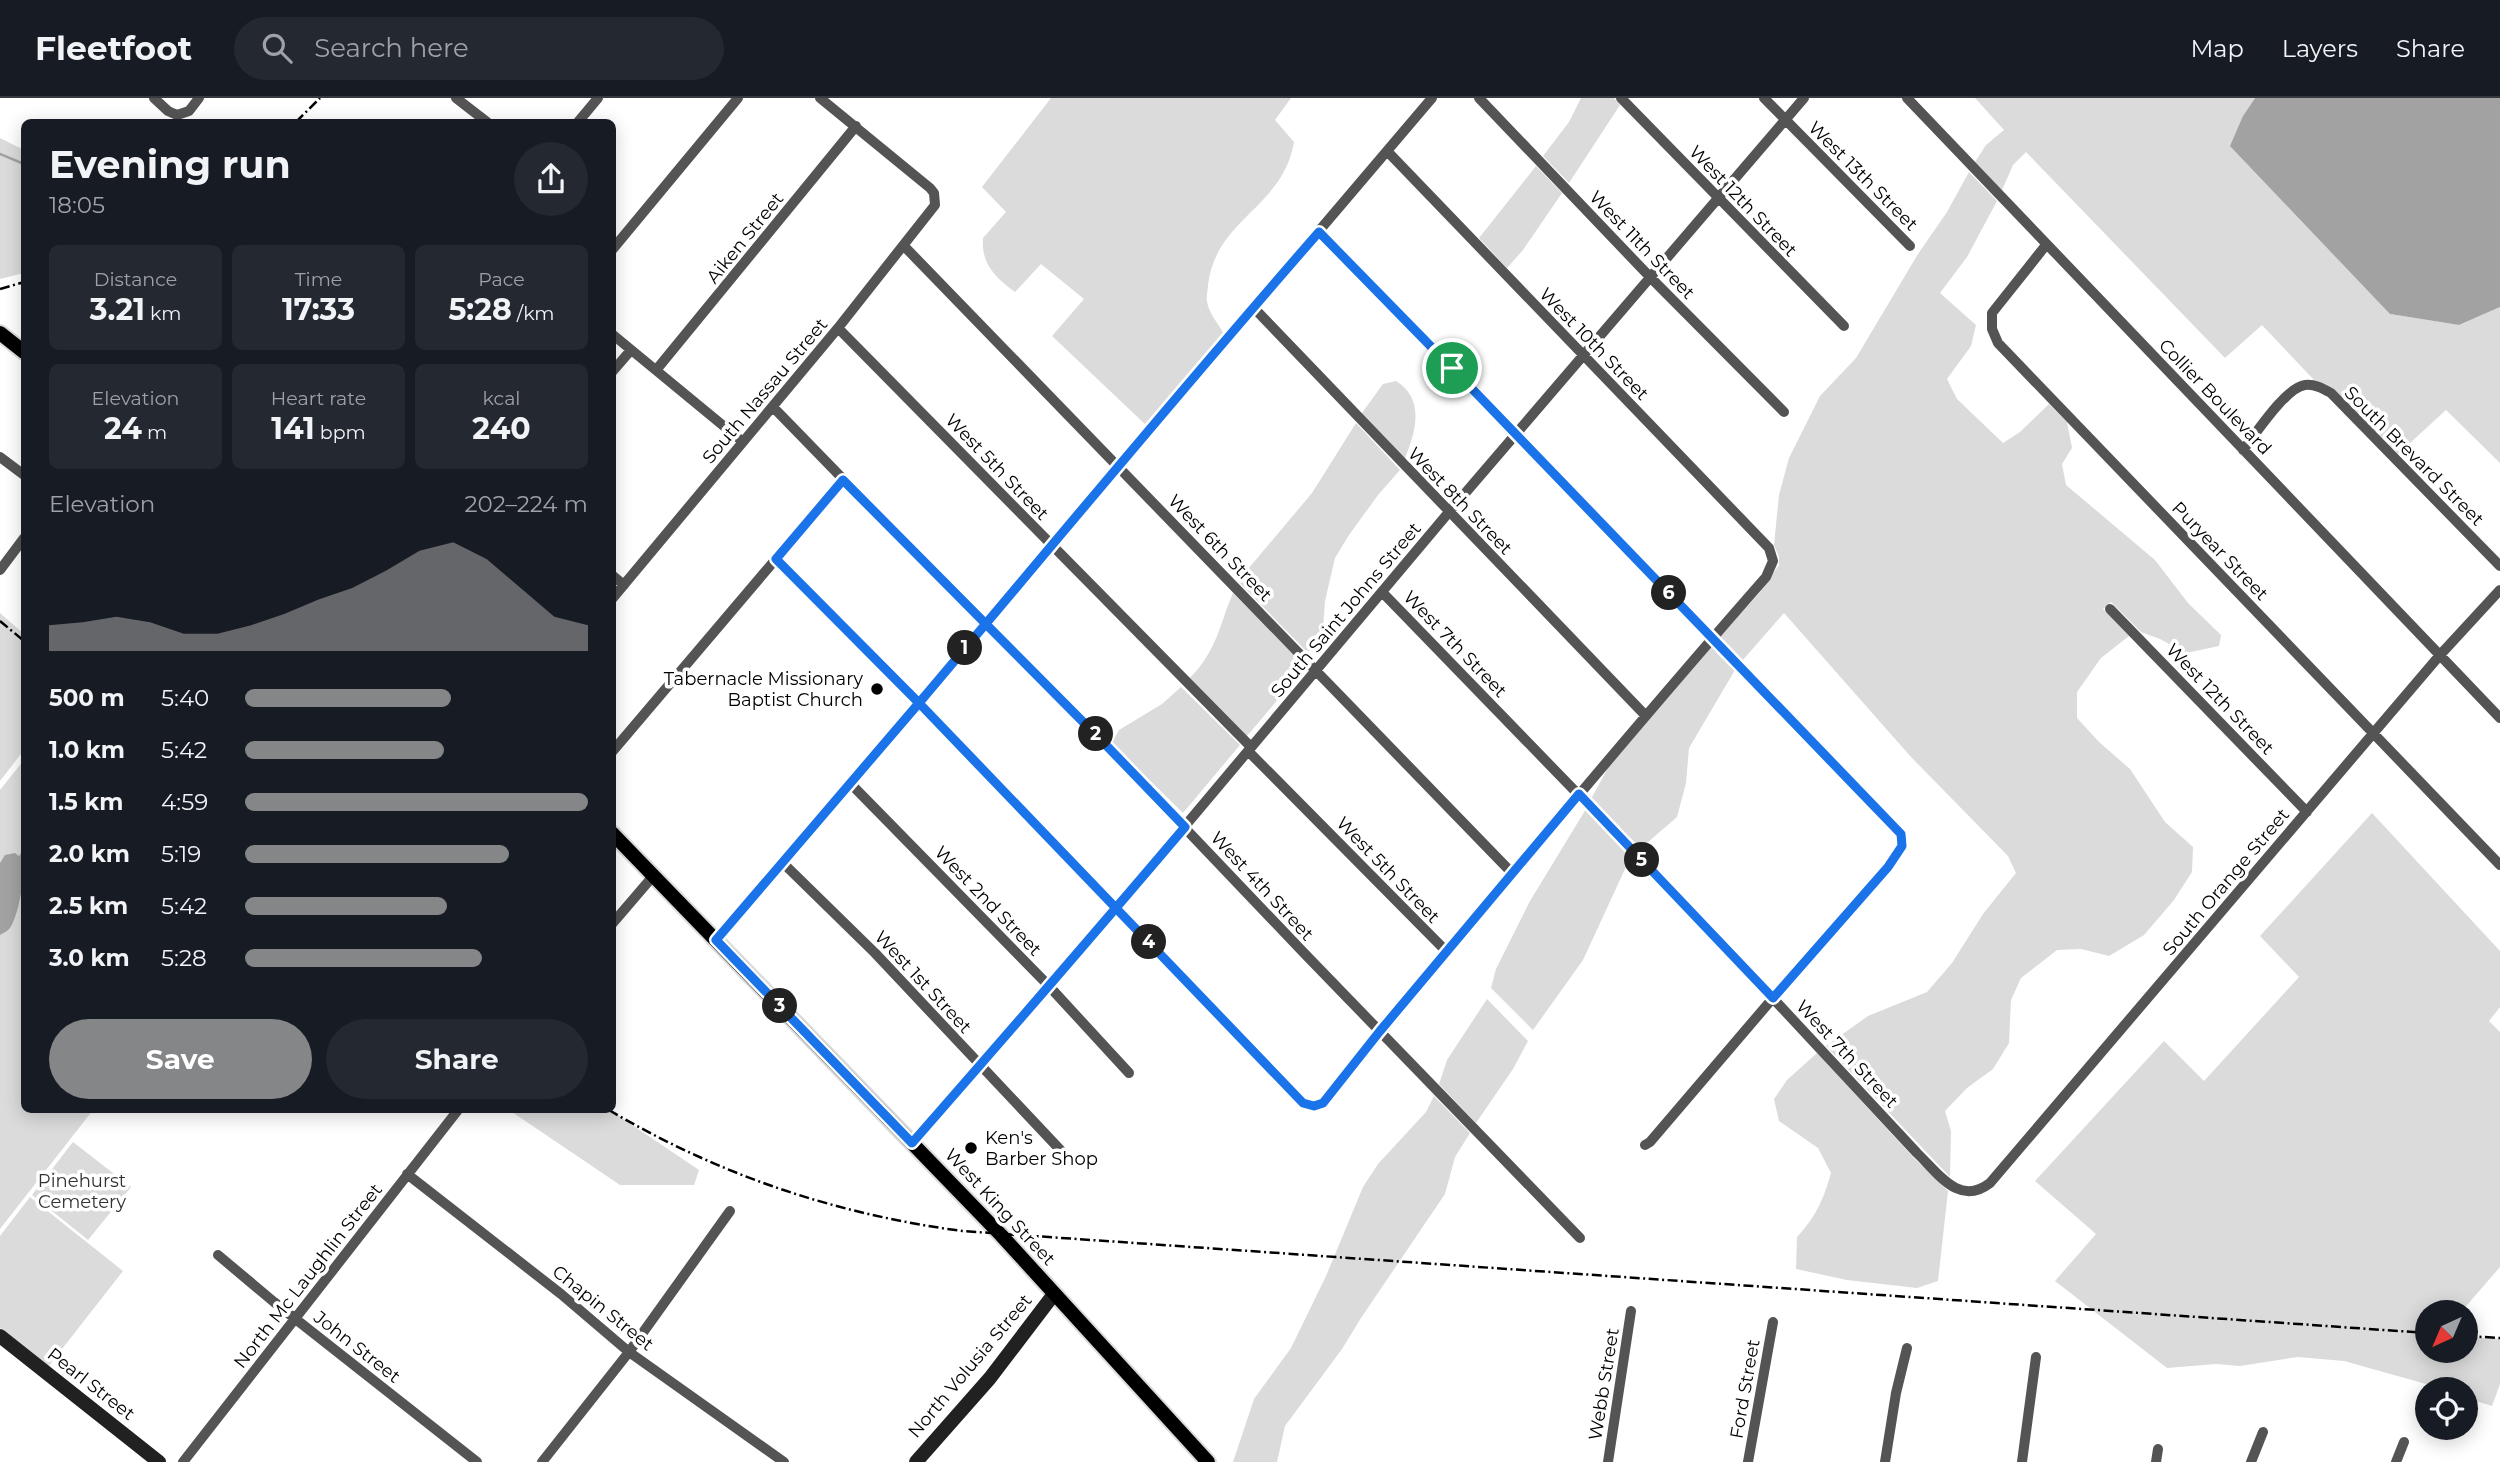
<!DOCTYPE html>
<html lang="en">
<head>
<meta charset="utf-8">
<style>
	:root { --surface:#171b24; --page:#242831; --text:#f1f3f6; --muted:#9ea1a6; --line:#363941; --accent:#858687 }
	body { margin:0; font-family:Montserrat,sans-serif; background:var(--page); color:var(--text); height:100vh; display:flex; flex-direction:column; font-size:26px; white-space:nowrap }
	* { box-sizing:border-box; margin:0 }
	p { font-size:23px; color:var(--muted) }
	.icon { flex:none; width:38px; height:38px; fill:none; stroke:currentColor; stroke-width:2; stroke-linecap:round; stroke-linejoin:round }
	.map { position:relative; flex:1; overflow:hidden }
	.side { position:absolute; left:21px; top:21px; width:595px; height:994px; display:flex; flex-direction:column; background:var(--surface); border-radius:10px; box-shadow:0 4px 18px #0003 }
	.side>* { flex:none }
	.needle { width:46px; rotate:224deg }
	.buttons { position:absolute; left:2415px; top:1202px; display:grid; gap:14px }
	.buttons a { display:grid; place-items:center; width:63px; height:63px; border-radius:50%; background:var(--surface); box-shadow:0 4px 18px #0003; font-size:35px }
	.pin { position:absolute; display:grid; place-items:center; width:60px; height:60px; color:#fff; margin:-30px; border:4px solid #fff; border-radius:50%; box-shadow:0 2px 7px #0007 }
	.km { position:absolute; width:35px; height:35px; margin:-18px; border-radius:50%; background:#222; color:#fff; font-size:19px; line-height:35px; text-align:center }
	.round { display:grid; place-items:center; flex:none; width:74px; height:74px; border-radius:37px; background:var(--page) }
	.overview { display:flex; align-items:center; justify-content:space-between; height:119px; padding:0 28px }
	h1 { font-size:38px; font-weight:700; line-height:52px }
	.stats { display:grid; grid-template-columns:repeat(3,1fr); gap:10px; height:119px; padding:7px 28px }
	.stats div { display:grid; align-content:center; border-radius:10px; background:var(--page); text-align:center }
	.stats b { font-size:30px; font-weight:700 }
	.stats small { font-size:19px; font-weight:400 }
	.stats p { font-size:19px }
	.chart { height:196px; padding:14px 28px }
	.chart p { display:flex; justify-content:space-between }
	.chart svg { width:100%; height:126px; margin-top:7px; fill:var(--accent); opacity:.7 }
	.button { display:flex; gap:14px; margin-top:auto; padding:14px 28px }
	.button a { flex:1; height:80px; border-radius:42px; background:var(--accent); color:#fff; font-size:28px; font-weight:700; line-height:80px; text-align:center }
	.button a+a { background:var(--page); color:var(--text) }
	ul { padding:0 28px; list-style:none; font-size:23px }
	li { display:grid; grid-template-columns:112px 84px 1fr; align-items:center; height:52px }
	li i { height:18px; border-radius:9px; background:var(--accent) }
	header { display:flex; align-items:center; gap:42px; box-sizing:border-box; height:98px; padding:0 35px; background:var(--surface); border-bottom:2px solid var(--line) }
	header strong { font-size:33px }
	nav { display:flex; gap:38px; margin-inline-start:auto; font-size:24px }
	.search { width:490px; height:63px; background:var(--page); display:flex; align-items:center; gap:18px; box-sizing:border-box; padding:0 24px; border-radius:38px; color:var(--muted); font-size:26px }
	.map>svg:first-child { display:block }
	.green { fill:#dbdbdb }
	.water { fill:#a2a2a2 }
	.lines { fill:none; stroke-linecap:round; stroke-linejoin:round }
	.stream { stroke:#a2a2a2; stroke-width:2.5 }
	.primary-casing { stroke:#dbdbdb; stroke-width:18 }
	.street { stroke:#545454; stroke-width:10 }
	.secondary { stroke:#212121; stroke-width:14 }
	.primary { stroke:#000; stroke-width:14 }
	.rail { stroke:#000; stroke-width:2.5; stroke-dasharray:10 3.5 2 3.5; stroke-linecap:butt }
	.route-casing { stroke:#fff; stroke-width:14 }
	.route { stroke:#1a73e8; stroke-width:9 }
	.poi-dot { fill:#000; stroke:#fff; stroke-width:2.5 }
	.labels { text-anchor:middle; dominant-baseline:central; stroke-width:7; stroke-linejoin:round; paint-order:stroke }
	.street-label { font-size:18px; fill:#000; stroke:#fff }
	.poi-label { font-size:18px; fill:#000; stroke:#fff; text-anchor:end }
	.park-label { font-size:18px; fill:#323232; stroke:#fff }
</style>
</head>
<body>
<header>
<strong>Fleetfoot</strong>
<div class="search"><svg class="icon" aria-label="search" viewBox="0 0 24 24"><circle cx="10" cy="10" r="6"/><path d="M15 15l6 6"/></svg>Search here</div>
<nav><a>Map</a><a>Layers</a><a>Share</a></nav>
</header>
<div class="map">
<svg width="2500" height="1364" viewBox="0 0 2500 1364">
	<rect width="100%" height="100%" fill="#fff"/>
	<path class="green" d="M1051,0H1291L1275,22L1294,44C1283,110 1216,120 1208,187C1208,192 1206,198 1207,203C1208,214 1219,227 1224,236L1147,328L1052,238L1084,201L1041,166L1015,194C995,179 981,166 983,140L1006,114L982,89Z
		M1581,0H1614L1620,7L1569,85L1543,58L1569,24Z
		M1975,0H2255L2243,18L2390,216L2459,227L2500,209V365L2446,312L2398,356L2335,292L2314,282L2262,227L2225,260L2026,54L2013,67L2002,92L1975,64L1986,47L2004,32Z
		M0,40L24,52V175L0,181Z
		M1536,68L1562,95L1523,152L1507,170L1479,140Z
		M1969,74L1997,103L1967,159L1940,195L1976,227L1971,248L1947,281L1957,301L2003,345L2020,334L2049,306L2067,324L2072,350L2062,366L2066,387L2155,462L2188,505L2221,537L2219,548L2186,555L2160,541L2141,534L2111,504L2103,511L2129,538L2101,560L2077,594V620L2099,644L2130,671L2165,724L2193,749L2192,774L2174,802L2144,837L2109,858L2081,851L2057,852L2021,880L2011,902L2009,945L1993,971L1967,990L1945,1013L1951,1033L1950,1079L1826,948L1868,918L1927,894L1952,865L1983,816L2016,775L2008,758L1911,659L1784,515L1742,563L1719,540L1760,494L1779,467V459L1774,447L1779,397L1789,360L1820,298L1856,260L1918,156L1947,114Z
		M1396,283C1425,301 1416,333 1405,360L1362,315L1383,286Z
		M1356,325L1400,372L1378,397L1349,437L1335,460L1325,503L1323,531L1308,555L1238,483L1312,395Z
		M1233,495L1302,565L1285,593L1247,638L1189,581C1218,551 1218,530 1233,495Z
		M0,515L24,536V652L0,683Z
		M1711,548L1735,572L1689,650L1686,685L1677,719L1640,751L1591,701L1609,668Z
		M1181,589L1240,647L1183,715L1112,645L1119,632L1162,606Z
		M24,662V1012H93L0,1131V692Z
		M1586,711L1631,758L1583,862L1533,932L1491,890L1496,871L1530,803Z
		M2372,715L2500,853V909L2489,923L2500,934V1169L2461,1214H2427V1253H2466V1239L2500,1241V1286L2492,1308L2466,1300V1292L2444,1291L2344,1263L2298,1259L2240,1268L2216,1266L2167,1270L2055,1183L2096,1136L2035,1083L2164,943L2204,983L2299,879L2260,838Z
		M1487,901L1528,943L1513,971L1476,1025L1439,986L1447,962Z
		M1817,955L1913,1059L1948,1093L1938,1183L1917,1190L1847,1182L1796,1171L1797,1139C1816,1119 1824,1100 1831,1075L1818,1050L1779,1023L1774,1001L1787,982Z
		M1434,998L1470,1035L1455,1059L1445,1096L1361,1220L1342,1251L1285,1328L1277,1364H1233L1254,1301L1291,1250L1326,1178L1363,1089L1378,1066L1426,1014Z
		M509,1012H610L699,1072L694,1087H620Z
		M73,1044L131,1089L88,1142L32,1097Z
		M30,1099L123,1173L48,1269L0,1230V1138Z"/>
	<path class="water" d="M2255,0H2500V209L2459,227L2390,216L2230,48L2243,18Z
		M15,755L24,762C25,778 19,817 10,830C8,833 3,835 0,837V765L5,757Z"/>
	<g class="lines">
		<path class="stream" d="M0,56L24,66
			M20,759L24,753"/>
		<g class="primary-casing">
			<path id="primary" d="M0,235L24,254
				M612,735L1001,1137L1208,1364"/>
		</g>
		<path class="street" d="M154,0L168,13L177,17L189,13L199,0
			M456,0L487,24
			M1479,0L1650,179L1784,314
			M1621,0L1844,228
			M1764,0L1910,148
			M1907,0L2500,620
			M578,24L598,0
			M1319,134L1901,736L1902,748L1888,769L1773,900L1650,1044L1645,1047
			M2046,147L1992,215V231L1998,245L2500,767
			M904,148L1512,775
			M612,152L738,0
			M1253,209L1645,617
			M838,230L1251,649
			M612,236L743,344
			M657,271L856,28
			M612,274L631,252
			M773,309L985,527L1102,643L1304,855L1580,1140
			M2243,352C2255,337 2286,289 2305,287C2315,286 2322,290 2331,295L2500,468
			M0,359L24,377
			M776,461L919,605L1303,1005L1314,1008L1323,1005C1469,827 1615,651 1766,479L1773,463L1769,450L1387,53
			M0,472L24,440
			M612,477L624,487
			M1382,494L1702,824L1917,1055C1938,1075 1959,1109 1990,1085L2440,557L2500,492
			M612,501L838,230L935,107L934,95L930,90L820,0
			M2110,511L2307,714
			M1248,653L1446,853
			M612,654L843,382
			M850,685L1048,887L1129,975
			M783,765L875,855L1066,1058
			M612,826L654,777
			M716,842L1432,0
			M912,1046L1116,810L1449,414L1804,0
			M407,1076L561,1196L629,1254L784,1364
			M218,1157L274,1204L477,1364
			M183,1364L458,1012
			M542,1364L629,1254L730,1113
			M1608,1364L1631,1213
			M1748,1364L1773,1224
			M1885,1364L1896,1295L1907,1250
			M2022,1364L2036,1259
			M2156,1364L2158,1351
			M2251,1364L2263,1334
			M2396,1364L2404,1344"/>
		<path class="secondary" d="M0,1238L159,1364
			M916,1364L990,1280L1054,1196"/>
		<use href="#primary" class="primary"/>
		<path class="rail" d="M296,24L320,0
			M0,191L24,184
			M0,523L24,543
			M609,1012C719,1077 835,1116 962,1133L2427,1235
			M2466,1238L2500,1240"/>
	</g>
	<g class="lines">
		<g class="route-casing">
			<path id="route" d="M1452,270L1319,134C1183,289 1052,448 919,605L776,461L843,382L1102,643L1185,729C1095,835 1004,940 912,1045L716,842L919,605L1303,1005L1314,1008L1323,1005L1380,933L1579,696L1773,900L1888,769L1902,748L1901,736L1452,270"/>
		</g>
		<use href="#route" class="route"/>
	</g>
	<g class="poi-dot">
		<circle cx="877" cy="591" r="7"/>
		<circle cx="971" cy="1050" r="7"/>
	</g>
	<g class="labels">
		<g class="street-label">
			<text transform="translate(1863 78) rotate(45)">West 13th Street</text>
			<text transform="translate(1743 103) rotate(46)">West 12th Street</text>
			<text transform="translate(745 140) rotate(-51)">Aiken Street</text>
			<text transform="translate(1642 147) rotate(46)">West 11th Street</text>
			<text transform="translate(1594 246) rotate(46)">West 10th Street</text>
			<text transform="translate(765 293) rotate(-50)">South Nassau Street</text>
			<text transform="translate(2215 299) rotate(46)">Collier Boulevard</text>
			<text transform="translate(2414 358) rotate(45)">South Brevard Street</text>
			<text transform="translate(997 369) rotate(46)">West 5th Street</text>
			<text transform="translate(1460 403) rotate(46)">West 8th Street</text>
			<text transform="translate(1220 450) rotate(46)">West 6th Street</text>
			<text transform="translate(2220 453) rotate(46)">Puryear Street</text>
			<text transform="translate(1346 512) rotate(-50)">South Saint Johns Street</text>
			<text transform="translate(1455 546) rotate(46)">West 7th Street</text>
			<text transform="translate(2220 601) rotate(46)">West 12th Street</text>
			<text transform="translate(1388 772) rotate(46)">West 5th Street</text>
			<text transform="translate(2226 784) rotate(-50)">South Orange Street</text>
			<text transform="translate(1262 788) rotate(47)">West 4th Street</text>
			<text transform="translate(988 803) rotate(46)">West 2nd Street</text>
			<text transform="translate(923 884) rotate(47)">West 1st Street</text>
			<text transform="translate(1847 956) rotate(47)">West 7th Street</text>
			<text transform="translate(1000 1109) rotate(47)">West King Street</text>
			<text transform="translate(308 1178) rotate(-52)">North Mc Laughlin Street</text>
			<text transform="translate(603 1210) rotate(39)">Chapin Street</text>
			<text transform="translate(357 1249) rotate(38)">John Street</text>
			<text transform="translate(970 1268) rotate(-50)">North Volusia Street</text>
			<text transform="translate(91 1286) rotate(38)">Pearl Street</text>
			<text transform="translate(1604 1286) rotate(-81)">Webb Street</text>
			<text transform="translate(1745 1291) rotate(-80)">Ford Street</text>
		</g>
		<g class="poi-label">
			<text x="863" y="581">Tabernacle Missionary<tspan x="863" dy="21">Baptist Church</tspan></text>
			<text x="985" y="1040" text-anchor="start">Ken's<tspan x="985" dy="21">Barber Shop</tspan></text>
		</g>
		<g class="park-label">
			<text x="82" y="1083">Pinehurst<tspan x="82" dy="21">Cemetery</tspan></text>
		</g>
	</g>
</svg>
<div class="buttons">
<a><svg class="needle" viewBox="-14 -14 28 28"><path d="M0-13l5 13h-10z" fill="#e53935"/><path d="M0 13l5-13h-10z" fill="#9ea1a6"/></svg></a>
<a><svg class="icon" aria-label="locate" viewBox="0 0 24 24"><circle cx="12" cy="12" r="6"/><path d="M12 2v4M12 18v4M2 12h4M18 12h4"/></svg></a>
</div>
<div class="pin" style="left:1452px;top:270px;background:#1e9e55"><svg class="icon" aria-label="arrive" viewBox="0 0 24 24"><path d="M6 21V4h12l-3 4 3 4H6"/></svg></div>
<b class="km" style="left:965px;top:550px">1</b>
<b class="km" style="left:1096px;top:636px">2</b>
<b class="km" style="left:780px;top:908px">3</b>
<b class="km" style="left:1149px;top:844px">4</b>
<b class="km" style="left:1642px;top:762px">5</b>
<b class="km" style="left:1669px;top:495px">6</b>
<section class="side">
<div class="overview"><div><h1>Evening run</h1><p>18:05</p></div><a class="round"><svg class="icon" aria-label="share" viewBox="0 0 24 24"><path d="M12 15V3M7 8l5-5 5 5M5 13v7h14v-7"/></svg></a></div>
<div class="stats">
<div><p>Distance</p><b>3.21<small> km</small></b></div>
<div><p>Time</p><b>17:33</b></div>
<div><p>Pace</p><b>5:28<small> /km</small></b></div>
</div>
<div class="stats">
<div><p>Elevation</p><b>24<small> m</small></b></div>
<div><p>Heart rate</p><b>141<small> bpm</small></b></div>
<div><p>kcal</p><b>240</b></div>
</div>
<div class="chart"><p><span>Elevation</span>202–224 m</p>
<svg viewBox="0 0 160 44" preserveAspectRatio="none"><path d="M0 44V35L10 34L20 32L30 34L40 38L50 38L60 35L70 31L80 26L90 22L100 16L110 9L120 6L130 12L140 22L150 32L160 35V44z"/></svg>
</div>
<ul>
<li><b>500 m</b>5:40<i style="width:60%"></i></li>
<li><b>1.0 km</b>5:42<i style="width:58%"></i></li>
<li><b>1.5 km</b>4:59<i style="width:100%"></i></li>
<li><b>2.0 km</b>5:19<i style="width:77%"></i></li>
<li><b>2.5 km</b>5:42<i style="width:59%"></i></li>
<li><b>3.0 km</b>5:28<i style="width:69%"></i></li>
</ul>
<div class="button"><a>Save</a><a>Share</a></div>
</section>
</div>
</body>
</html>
